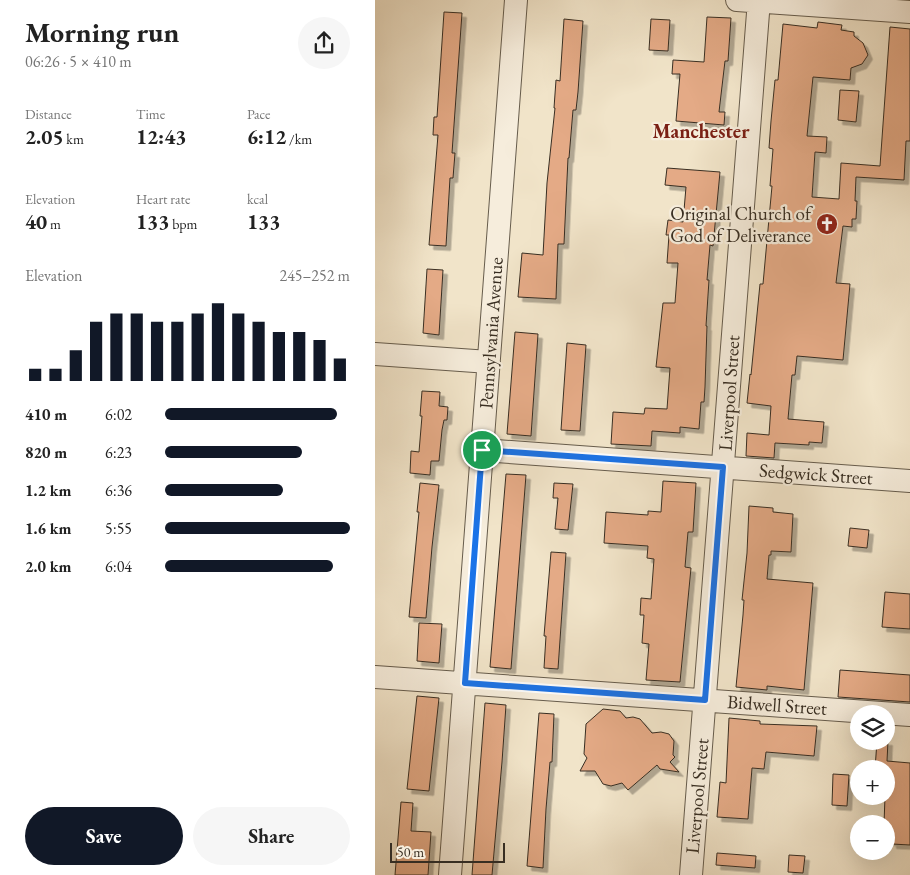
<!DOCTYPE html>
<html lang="en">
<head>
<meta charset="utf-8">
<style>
	:root { --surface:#fff; --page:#f6f6f6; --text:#222; --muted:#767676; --accent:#111827 }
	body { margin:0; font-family:"EB Garamond",serif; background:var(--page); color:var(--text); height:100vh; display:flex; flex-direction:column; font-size:19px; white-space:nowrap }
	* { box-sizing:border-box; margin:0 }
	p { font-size:16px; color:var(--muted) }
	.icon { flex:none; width:28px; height:28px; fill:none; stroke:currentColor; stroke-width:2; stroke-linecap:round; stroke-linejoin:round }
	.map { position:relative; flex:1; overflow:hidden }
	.sheet { display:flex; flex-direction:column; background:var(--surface); width:375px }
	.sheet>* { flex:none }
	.buttons { position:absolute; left:475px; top:705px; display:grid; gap:10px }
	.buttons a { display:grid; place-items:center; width:45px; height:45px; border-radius:50%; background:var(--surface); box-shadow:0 5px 20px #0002; font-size:25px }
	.scale { position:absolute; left:15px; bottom:12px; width:115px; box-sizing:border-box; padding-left:5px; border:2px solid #382e22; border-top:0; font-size:14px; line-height:18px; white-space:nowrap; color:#382e22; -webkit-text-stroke:4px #f6eddc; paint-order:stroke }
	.pin { position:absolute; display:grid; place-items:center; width:42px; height:42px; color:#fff; margin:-21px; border:2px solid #fff; border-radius:50%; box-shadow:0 1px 5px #0007 }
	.round { display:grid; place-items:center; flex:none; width:52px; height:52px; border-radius:26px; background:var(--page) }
	.overview { display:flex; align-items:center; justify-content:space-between; height:85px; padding:0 25px }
	h1 { font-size:28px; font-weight:700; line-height:38px }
	.metrics { display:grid; grid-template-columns:repeat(3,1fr); gap:8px; height:85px; padding:5px 25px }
	.metrics div { display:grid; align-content:center }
	.metrics b { font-size:21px; font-weight:700 }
	.metrics small { font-size:14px; font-weight:400 }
	.metrics p { font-size:14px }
	.chart { height:140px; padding:10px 25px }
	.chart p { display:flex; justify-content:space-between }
	.chart svg { width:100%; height:90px; margin-top:5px; stroke:var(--accent); stroke-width:6 }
	.cta { display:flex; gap:10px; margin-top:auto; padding:10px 25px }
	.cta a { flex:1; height:58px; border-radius:30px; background:var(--accent); color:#fff; font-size:20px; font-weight:700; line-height:58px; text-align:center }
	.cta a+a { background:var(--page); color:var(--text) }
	ul { padding:0 25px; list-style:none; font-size:16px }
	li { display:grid; grid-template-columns:80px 60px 1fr; align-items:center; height:38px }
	li i { height:12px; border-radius:6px; background:var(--accent) }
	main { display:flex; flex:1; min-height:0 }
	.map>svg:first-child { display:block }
	.building { fill:#e4aa86; stroke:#382e22; filter:url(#shadow) }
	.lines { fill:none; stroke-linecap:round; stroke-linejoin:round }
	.minor-casing { stroke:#665c4c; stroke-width:24 }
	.minor { stroke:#f6eddc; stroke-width:22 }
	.route-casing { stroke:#fff; stroke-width:10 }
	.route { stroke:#1a73e8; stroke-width:6 }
	.labels { text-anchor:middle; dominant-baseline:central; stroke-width:4.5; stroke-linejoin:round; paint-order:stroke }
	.poi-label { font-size:19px; fill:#382e22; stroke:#f6eddc; text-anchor:end }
	.street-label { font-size:19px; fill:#382e22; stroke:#f6eddc }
	.neighbourhood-label { font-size:20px; font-weight:bold; fill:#7a1f14; stroke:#f6eddc }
</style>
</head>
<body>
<main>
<section class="sheet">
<div class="overview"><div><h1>Morning run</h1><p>06:26 · 5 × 410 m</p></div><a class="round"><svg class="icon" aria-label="share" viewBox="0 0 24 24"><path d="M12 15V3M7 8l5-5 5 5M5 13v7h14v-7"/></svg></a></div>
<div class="metrics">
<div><p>Distance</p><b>2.05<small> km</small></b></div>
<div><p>Time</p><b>12:43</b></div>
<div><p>Pace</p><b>6:12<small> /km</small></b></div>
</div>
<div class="metrics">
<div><p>Elevation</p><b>40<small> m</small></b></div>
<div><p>Heart rate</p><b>133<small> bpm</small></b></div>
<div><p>kcal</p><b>133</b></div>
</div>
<div class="chart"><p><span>Elevation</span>245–252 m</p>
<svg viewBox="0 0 160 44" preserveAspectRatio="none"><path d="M5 44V38M15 44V38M25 44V29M35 44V15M45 44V11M55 44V11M65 44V15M75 44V15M85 44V11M95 44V6M105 44V11M115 44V15M125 44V20M135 44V20M145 44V24M155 44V33"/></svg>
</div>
<ul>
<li><b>410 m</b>6:02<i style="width:93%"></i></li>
<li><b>820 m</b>6:23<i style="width:74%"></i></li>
<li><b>1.2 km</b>6:36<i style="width:64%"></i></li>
<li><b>1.6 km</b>5:55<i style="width:100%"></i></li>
<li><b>2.0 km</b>6:04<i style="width:91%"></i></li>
</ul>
<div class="cta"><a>Save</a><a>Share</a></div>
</section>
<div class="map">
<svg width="535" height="875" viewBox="0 0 535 875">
	<defs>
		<filter id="shadow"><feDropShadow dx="4.5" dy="4.5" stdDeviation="0" flood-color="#0004"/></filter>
	</defs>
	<rect width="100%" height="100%" fill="#f1e4c9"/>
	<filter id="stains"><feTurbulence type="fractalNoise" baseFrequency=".004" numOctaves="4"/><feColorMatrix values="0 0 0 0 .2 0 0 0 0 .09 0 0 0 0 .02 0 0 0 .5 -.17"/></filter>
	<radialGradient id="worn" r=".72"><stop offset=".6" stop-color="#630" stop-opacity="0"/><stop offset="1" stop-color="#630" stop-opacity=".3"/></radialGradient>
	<path class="building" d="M69,12L87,13L77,153H80L78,178H75L71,246L54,245L63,135H58L59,117H62Z
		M332,17L356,18L353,61H350L344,112H350L349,125L301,121L305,74H297L298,60L329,62Z
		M189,19L208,21L203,92L201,110H198L194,158H193L189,244H183L181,299L143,297L147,253L168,255L172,183L180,108H179L181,80L185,81Z
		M276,19L295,20L293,51L274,50Z
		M443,22L467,25L466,30L479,32V36L488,43L493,55L487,64L476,68L475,80L438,77L432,136L452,137L451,153L440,152L437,197L464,199L466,163L505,166L515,27L535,29V141H531L529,180L481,177L480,201H482L481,219H477V227L468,226L461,283L475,284L468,360L422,356L420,375H417L413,419L449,422L447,443L434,442V445L400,443L399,458L371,456L372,433L394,435L396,406L372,403L375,374L376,375L385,284H388L397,186H395L398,149L394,148L396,121L400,80H403L408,24L442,28Z
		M465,90L484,91L481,122L463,120Z
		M292,168L345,172L338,246L335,245L332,280H334L331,326H332L330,387L329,402H326L324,429L305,427V433L277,431L276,446L236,444L238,412L269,414L270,408L292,409L295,368L281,367L288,303H300L303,263H292L294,235H291L293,220L308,222L311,187L290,185Z
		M52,269L68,270L64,335L48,333Z
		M140,332L163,334L156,436L132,434Z
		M192,343L211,345L205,431L186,430Z
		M47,391L65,392L64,406L73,407L72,420H69L67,430L64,461H56L55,475L35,473L36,451L44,452L47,416H45Z
		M131,474L151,475L136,669L115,667Z
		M288,481L321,483L318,532H313L310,567L316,568L305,682L271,680L274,644L267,643L269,615H265L266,598L276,599L279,559L272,558L273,546L229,543L231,512L273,515V511L286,512Z
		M45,483L64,485L57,547L51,618L34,617L44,512H42Z
		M179,483L198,484L193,530L180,529L183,498H178Z
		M374,506L398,508V512L418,514L416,552L396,551V555H394L392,579L438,583L429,690L392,686V690L361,687L368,615L369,600H367L372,553Z
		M475,528L494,530L492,548L473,546Z
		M176,552L191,553L183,669L169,668L171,636H169Z
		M510,592L535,594V629L507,627Z
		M44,623L67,624L64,663L42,661Z
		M465,670L535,675V702L463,697Z
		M42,696L64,698L54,791L32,789Z
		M110,703L131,705L127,762L117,875H97Z
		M228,709L245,711L251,718L258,717L265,719L277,733L286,732L294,734L299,741L298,755L300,757L295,762L304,772L285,769L282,765L253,790L247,783L236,786L228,784L220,771H205L212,758L209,754L211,724Z
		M164,713L179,714L177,762H175L171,809L168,868L152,866Z
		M354,718L385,721V724L442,726L439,756L391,752L389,769L377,768L373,819L342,817L345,782L351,783Z
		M502,741H513L512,761L535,763V845L517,844V841H511V824H509L511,769H500Z
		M458,774L474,775L472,806L457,805Z
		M26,802L38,803L36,831L56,832L53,875H20Z
		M342,853L381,856L380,868L341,865Z
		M414,855L430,856L428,873L413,872Z"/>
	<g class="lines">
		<g class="minor-casing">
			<path id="minor" d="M362,0L535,12
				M0,354L114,362
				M107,450L535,481
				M0,677L535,715
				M75,875L141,0
				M316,875L384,0"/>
		</g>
		<use href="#minor" class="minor"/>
	</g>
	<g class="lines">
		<g class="route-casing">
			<path id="route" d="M107,450L348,467L330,700L90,683Z"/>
		</g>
		<use href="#route" class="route"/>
	</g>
	<defs>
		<g id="church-disc" transform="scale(1.125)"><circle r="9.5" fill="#8f2418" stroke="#f6eddc"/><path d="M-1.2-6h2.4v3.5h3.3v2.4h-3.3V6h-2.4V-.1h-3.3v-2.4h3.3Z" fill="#fff"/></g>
	</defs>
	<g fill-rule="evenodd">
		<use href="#church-disc" x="452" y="224"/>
	</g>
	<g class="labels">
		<g class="poi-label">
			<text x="436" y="213">Original Church of<tspan x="436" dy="22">God of Deliverance</tspan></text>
		</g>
		<g class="street-label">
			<text transform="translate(116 333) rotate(-86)">Pennsylvania Avenue</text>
			<text transform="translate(354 393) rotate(-86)">Liverpool Street</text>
			<text transform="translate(441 474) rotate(4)">Sedgwick Street</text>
			<text transform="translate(402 705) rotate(4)">Bidwell Street</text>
			<text transform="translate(322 796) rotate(-85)">Liverpool Street</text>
		</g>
		<g class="neighbourhood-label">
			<text x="326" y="131">Manchester</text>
		</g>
	</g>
	<rect width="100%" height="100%" filter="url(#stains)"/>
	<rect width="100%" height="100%" fill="url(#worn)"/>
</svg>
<div class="buttons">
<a><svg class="icon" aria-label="layers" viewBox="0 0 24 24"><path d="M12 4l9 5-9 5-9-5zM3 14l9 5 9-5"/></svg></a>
<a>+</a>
<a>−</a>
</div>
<div class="scale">50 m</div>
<div class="pin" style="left:107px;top:450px;background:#1e9e55"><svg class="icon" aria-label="arrive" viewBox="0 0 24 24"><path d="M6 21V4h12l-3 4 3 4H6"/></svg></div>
</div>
</main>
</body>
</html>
